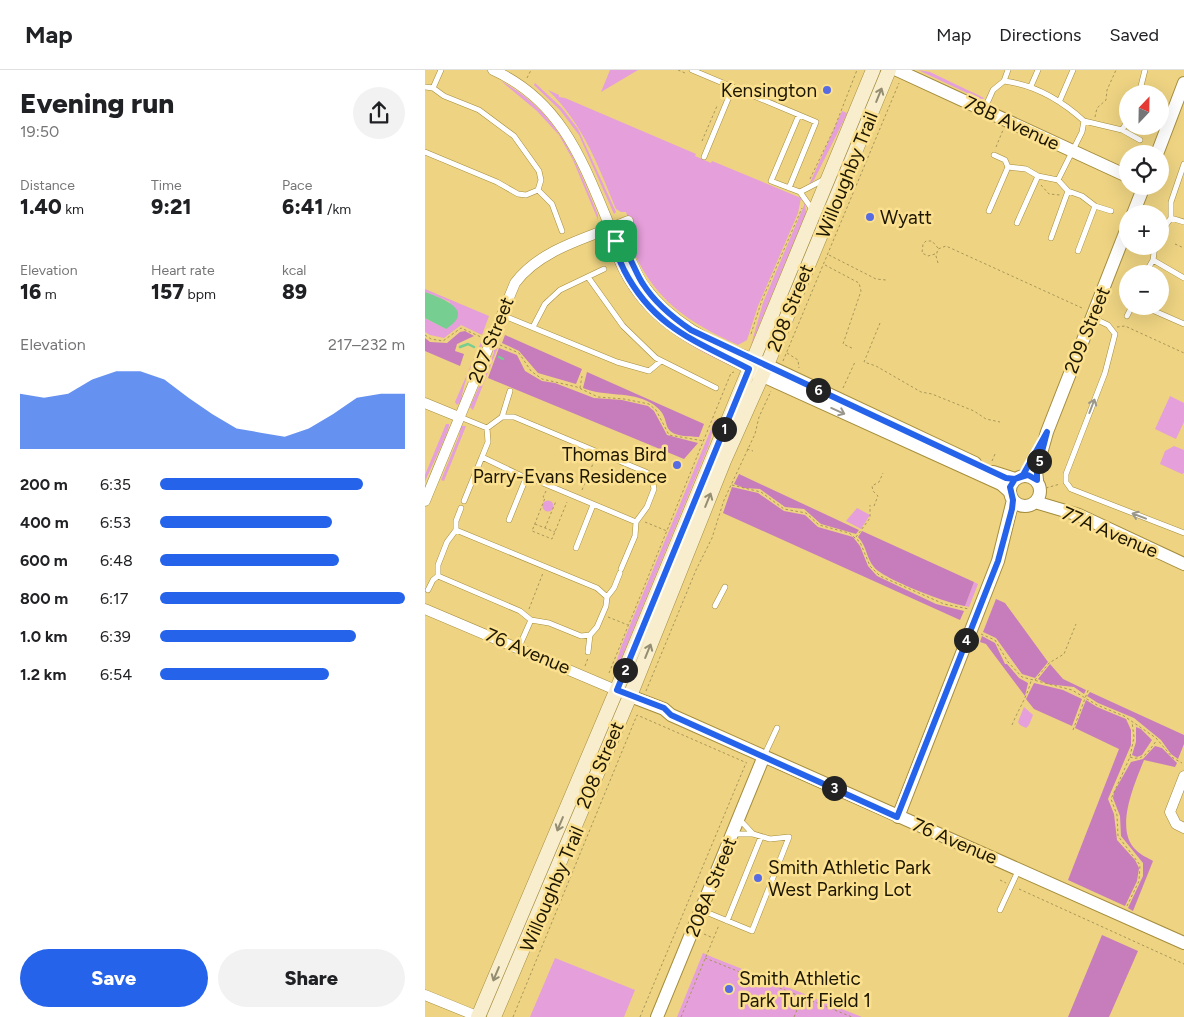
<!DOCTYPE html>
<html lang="en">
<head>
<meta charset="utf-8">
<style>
	:root { --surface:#fff; --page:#f2f2f2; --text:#202124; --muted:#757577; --line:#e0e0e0; --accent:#2563eb }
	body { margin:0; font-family:Figtree,sans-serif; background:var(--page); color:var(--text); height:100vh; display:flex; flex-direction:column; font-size:19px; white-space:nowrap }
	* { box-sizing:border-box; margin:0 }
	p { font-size:16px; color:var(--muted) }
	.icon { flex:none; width:28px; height:28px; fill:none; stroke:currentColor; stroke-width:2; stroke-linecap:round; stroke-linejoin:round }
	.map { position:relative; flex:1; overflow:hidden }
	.sheet { display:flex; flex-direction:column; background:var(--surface); width:425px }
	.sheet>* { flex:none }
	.needle { width:32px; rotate:22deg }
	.buttons { position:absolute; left:694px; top:15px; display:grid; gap:10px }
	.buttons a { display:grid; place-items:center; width:50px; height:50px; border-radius:50%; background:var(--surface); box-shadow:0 5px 20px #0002; font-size:25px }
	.pin { position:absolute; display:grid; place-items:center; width:42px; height:42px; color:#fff; margin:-21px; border-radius:10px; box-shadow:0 2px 8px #0006 }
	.km { position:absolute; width:25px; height:25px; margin:-12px; border-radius:50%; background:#222; color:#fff; font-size:14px; line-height:25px; text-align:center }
	.round { display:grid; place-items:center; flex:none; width:52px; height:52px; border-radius:26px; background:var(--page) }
	.overview { display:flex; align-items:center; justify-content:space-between; height:85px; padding:0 20px }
	h1 { font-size:28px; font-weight:800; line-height:38px }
	.figures { display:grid; grid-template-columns:repeat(3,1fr); gap:8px; height:85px; padding:5px 20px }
	.figures div { display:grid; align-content:center }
	.figures b { font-size:21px; font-weight:800 }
	.figures small { font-size:14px; font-weight:400 }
	.figures p { font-size:14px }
	.chart { height:140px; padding:10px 20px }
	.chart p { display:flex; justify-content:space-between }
	.chart svg { width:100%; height:90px; margin-top:5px; fill:var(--accent); opacity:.7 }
	.action { display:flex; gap:10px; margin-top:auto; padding:10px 20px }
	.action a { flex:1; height:58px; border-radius:30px; background:var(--accent); color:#fff; font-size:20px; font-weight:800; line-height:58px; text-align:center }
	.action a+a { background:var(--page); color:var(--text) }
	ul { padding:0 20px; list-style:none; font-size:16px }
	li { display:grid; grid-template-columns:80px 60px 1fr; align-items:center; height:38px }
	li i { height:12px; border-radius:6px; background:var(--accent) }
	header { display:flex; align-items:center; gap:30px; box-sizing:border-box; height:70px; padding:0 25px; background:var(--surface); border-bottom:1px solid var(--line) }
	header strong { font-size:24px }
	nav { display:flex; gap:28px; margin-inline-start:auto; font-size:18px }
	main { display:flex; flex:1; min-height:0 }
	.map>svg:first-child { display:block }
	.green { fill:#e59fda }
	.forest { fill:#c77cbc }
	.water { fill:#76ce90 }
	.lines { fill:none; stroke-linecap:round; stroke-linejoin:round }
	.stream { stroke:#76ce90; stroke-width:2.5 }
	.service-casing { stroke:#a58d3c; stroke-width:6 }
	.minor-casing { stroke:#a58d3c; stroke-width:11 }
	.tertiary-casing { stroke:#a58d3c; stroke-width:14 }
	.secondary-casing { stroke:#a58d3c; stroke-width:15 }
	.path { stroke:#a99658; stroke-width:1; stroke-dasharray:2.5 2.5; stroke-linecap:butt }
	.service { stroke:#fff; stroke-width:5 }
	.minor { stroke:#fff; stroke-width:10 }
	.tertiary { stroke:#fff; stroke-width:12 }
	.secondary { stroke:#f8eece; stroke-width:14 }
	.oneway { stroke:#958d71 }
	.oneway2 { stroke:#99968c }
	.route-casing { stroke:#fff; stroke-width:10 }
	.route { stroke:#2563eb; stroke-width:6 }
	.poi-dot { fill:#576ce2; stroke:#fae08f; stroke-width:2 }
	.labels { text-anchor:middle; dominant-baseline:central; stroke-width:5; stroke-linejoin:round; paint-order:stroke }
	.poi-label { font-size:19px; fill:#1d1600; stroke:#fae08f; text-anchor:start }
	.street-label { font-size:19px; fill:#1d1600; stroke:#fae08f }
</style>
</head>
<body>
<header>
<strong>Map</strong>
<nav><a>Map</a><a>Directions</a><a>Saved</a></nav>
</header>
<main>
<section class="sheet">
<div class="overview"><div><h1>Evening run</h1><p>19:50</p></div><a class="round"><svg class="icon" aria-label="share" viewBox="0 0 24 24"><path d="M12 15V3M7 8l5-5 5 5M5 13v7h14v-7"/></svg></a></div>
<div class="figures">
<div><p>Distance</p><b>1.40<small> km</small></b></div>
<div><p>Time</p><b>9:21</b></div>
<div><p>Pace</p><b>6:41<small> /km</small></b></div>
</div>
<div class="figures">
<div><p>Elevation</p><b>16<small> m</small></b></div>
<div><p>Heart rate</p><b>157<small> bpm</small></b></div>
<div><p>kcal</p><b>89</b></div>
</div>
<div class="chart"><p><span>Elevation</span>217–232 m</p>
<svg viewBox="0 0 160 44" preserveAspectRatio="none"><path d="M0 44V17L10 19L20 17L30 10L40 6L50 6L60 10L70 19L80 27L90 34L100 36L110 38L120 34L130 27L140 19L150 17L160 17V44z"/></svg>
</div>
<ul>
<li><b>200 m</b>6:35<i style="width:83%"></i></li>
<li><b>400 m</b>6:53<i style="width:70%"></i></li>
<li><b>600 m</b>6:48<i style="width:73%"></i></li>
<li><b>800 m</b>6:17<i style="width:100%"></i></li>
<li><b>1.0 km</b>6:39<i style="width:80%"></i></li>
<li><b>1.2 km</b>6:54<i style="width:69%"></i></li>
</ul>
<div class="action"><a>Save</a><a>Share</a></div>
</section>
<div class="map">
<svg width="759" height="947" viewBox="0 0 759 947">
	<rect width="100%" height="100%" fill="#edd382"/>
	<path class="green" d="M185,0H213L176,22Z
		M493,0L505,2L559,28L557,30Z
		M76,11C133,42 150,89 173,145V150L148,90L134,65L112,41Z
		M110,13L137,38L153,59L191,142L189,144L154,65L135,40L109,15Z
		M123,20L134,25V27L140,28L271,84L270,86L286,93L287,91L376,128L373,143L333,236L322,270L313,275C258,250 226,227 203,169L207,161L201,142H196L191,139C173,95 158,54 123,20Z
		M417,41L422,43L419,50L389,110L384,115Z
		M380,133L381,143L326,275L338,233Z
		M182,174L194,196L307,294L306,296C261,275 223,252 198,209C192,198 185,185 182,174Z
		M0,219L64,246L57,265L36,255L19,268L5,265L0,262V248L21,259L25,232L0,222Z
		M57,270L60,273C50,284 41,306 38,321C36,327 38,330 32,335L30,332Z
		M69,277H73L48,340L45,337L69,283Z
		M745,326L759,333V352L751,369L730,359Z
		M291,347L284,375L192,599L188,603L196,577Z
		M21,354H24C25,361 4,401 0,412V405Z
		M36,356H41L19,411L16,410L34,366Z
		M749,376L759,380V403L757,404L735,394L740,381Z
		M117.5 436a5.5 5.5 0 1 1 11 0a5.5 5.5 0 1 1-11 0Z
		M432,438L445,445L436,459L421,451Z
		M549,512L553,514L544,537L540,536Z
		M599,637L608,645L604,655L601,658L595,655L593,652Z
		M278,883L287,887L437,947H252Z
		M130,888L210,920L199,947H105Z"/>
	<path class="forest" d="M40,261L49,266L32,274L30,281L39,284L35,296L0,281V268L5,272L22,273L35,262Z
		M80,265L157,299L151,314L113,303L94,281L77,273Z
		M74,278L92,285L100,301L117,311L130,313L169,328L197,330L223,336L229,341L242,365L273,373L259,389L63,308Z
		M162,302L279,354L274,367C225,366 254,350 226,333C206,321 179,327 158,318Z
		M314,404L434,460L431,464L396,454L379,439L360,437L335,419L319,418L309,414Z
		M307,417L333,423L359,441L380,445L393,457L428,467L435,476L443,496L452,506L511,534L539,541L535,550L298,443Z
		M437,461L549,512L540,536C524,534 458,509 449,497C441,488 442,476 433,467Z
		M571,529L580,533L623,592L610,608L597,604L571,568L558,562Z
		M557,566L570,573L580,594H582L594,608L603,613L600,626L561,574L555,572Z
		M625,594L638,609L661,620L659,624L649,617L622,614L613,609Z
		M609,613L638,620L657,629L647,656L609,639L601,629Z
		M665,622L759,665V674L753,689L746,684L736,670L709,648L673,633L662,626Z
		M661,630L672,637L701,649L706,660V675L683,729L689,744L692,770L710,790L714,798L712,811L700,836L643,810L694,679L650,658Z
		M711,657L716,659L727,670L717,685L712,687L707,685L711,672Z
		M730,676L737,678L752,693L750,697L719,690C710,713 688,761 712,781C716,785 723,788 728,791L708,841L703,838L718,806V793L696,766L695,746L688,728L689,722L706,692L718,689Z
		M677,865L713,881L684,947H643Z"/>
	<path class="water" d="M0,222C18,229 51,240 21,259L0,248Z"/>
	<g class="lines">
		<path class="stream" d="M35,277L43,274L49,277
			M74,287L78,289"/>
		<g class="service-casing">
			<path id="service" d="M267,0L391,52L364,118
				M579,11L583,0
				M606,16L613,0
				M0,17L8,18L19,26L54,40L89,66L114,101L116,110L113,120L101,125L93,124L72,112L0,82
				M8,18L16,0
				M714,24L720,0
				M635,30L648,0
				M559,40L568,20L579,11C610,15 636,30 659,51L657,62L633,110L613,106L592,153
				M374,45L346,111L375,122L387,139
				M659,51L697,60L702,52
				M697,60L715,70
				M569,85L580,90L583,97
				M279,87L308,17
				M113,120L127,134L137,161
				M643,121L657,126L670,136L653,181
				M375,122L400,109
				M670,136L686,141
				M564,141L583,97L601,99L613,106
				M746,148L759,152
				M735,163L746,148V132L759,94
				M626,168L643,121L633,110
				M728,190L730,176
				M720,204L728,190L759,208
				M163,207L198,256L231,288L291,318
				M718,236L759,254
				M77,245L192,292L224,301L236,291
				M702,246L707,236
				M668,248L683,255L690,264L680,303L641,404V412L646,419L759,463
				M108,257L120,234L135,220L179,199
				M35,347L62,358L77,347H89L223,403L227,408L229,419L222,437L211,452L210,466L196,499
				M77,347L85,321
				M62,358L63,372L57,387L101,408L113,411L211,452
				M39,431L57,387
				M84,450L101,408
				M151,478L168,435
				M13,506L95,541L106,550L124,553L156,566L165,565L172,557L181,536L182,527L172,518L31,460
				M3,520L8,510L13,506V495L22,472L31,460V451L36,438
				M182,527L189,518L195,503
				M290,536L300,517
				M94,577L106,550
				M163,582L165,565
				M339,686L352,658
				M315,750L328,764
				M276,840L327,861L364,767L345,769L328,764H307
				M575,840L593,801
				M302,851L336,767"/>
		</g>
		<g class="minor-casing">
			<path id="minor" d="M68,0C142,33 161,102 191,171C189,180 195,191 199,200C228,256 272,272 324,299
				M191,171C204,179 209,202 219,216C246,253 286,273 329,289
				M0,333L34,347
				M0,431L90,213C116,178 166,167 203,151
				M0,539L205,626
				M759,706L745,742L751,754L759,758
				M0,925L54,947"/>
		</g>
		<g class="tertiary-casing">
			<path id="tertiary" d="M472,0L702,106
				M732,84L759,13
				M708,144L719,116
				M329,289L550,393
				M329,302L576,414L585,422
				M568,402L590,409
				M585 421a15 15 0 1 1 30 0a15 15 0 1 1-30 0Z
				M612,410L611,401L622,362L702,158
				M610,432L654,445L759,494
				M205,626L239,639L246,645L759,873
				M473,747L573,491L588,430
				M232,947L339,686"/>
		</g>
		<g class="secondary-casing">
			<path id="secondary" d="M53,947L192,619L448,0
				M69,947L205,626L299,391L344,290L464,0"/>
		</g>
		<path class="path" d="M253,0L260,3
			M102,8L106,0
			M670,47L672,38L681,30L682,20L691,0
			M277,71L292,36
			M571,77L578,60
			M385,109L409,59L432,0
			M616,115L624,124L635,125
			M750,174L759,178
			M510,184L503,186L497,183L498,174L501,171H507L513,178
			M404,185L451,209L461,210
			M513,193L511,186L513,179L521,176L657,238
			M400,195L434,213L436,221L418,274L429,279
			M455,253L439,292L451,296L496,322L507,324L549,341L561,349L575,352
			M692,257L700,256L759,283
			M326,264L337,230L377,138
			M0,265L6,269L18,271L36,258L56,267
			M75,275L94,283L106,301L117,309L152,317L173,327L199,329L224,334L231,340L244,365L279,371
			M362,283L373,290L374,298
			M358,291L474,13
			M155,318L157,306
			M418,318L430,292
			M322,379L328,381
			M567,391L570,384
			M307,415L336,422L359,439L381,443L394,455L424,463L435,472L445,496L455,506L519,534L544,539
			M621,418L635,414
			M157,420L170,389
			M121,421L118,427L120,428L107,461L127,469L142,432
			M449,436L453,426L448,421L447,416L454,412L458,403
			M220,452L242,461
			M110,454L130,462
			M120,458L131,431
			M431,467L445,448V435
			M104,539L118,503
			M183,547L203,555
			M556,564L570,570L583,592L597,607L647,620L672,635L699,646L731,668L748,688L757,693
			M160,596L163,588
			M184,603L306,303L309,302
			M610,610L624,593L639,584L651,554
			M221,621L271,500L287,468L299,430L330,364L334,347L346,321
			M587,655C593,640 602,627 606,611
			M648,660L664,618
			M705,687C719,692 724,680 732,670
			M575,810L581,813
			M594,819L759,894
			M702,836L714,811L715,795L693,766L692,745L686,729L705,687L709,667L707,652
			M279,864L288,868
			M280,888L427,947
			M88,947L212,645L322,693
			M215,947L321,693
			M256,947L294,855
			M369,947L377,928"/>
		<use href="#service" class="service"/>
		<use href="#minor" class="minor"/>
		<use href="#tertiary" class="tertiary"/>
		<use href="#secondary" class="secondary"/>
	</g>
	<defs><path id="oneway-shaft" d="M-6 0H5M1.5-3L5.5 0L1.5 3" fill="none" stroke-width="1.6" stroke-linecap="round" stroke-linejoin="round" transform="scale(1.25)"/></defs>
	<g class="oneway">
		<use href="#oneway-shaft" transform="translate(454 25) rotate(-68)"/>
		<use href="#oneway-shaft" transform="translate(283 430) rotate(-68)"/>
		<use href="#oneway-shaft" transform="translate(223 581) rotate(-68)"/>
		<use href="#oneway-shaft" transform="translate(135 754) rotate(113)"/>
		<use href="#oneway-shaft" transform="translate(71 904) rotate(113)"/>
	</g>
	<g class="oneway2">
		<use href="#oneway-shaft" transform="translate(667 336) rotate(-69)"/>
		<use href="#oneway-shaft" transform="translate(413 341) rotate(24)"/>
		<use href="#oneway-shaft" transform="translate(714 446) rotate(-159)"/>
	</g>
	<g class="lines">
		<g class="route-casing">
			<path id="route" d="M191,171C189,180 195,191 199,200C229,258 271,271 324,299L192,620L239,638L246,645L472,747L573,491L587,439L588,430L585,417L590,409L598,405L622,362L612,401V410L603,405L590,409L581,408L266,260C247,247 230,233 218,214C209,201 204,179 191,171"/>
		</g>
		<use href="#route" class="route"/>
	</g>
	<g class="poi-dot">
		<circle cx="402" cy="20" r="5"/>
		<circle cx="445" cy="147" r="5"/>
		<circle cx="252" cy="395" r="5"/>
		<circle cx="333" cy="808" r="5"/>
		<circle cx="304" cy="919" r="5"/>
	</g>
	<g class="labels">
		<g class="poi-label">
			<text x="392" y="20" text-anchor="end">Kensington</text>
			<text x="455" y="147">Wyatt</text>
			<text x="242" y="384" text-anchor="end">Thomas Bird<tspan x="242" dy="22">Parry-Evans Residence</tspan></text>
			<text x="343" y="797">Smith Athletic Park<tspan x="343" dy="22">West Parking Lot</tspan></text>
			<text x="314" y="908">Smith Athletic<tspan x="314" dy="22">Park Turf Field 1</tspan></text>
		</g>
		<g class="street-label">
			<text transform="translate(587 53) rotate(25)">78B Avenue</text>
			<text transform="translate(422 105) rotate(-68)">Willoughby Trail</text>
			<text transform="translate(365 238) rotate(-68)">208 Street</text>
			<text transform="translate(662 260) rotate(-68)">209 Street</text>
			<text transform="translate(66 270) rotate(-68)">207 Street</text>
			<text transform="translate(685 462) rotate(23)">77A Avenue</text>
			<text transform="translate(103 581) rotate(23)">76 Avenue</text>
			<text transform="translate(175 695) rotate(-67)">208 Street</text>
			<text transform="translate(530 771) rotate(23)">76 Avenue</text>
			<text transform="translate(286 817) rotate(-68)">208A Street</text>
			<text transform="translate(127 819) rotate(-67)">Willoughby Trail</text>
		</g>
	</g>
</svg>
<div class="buttons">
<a><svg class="needle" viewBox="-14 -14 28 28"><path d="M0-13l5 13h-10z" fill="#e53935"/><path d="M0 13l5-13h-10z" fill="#757577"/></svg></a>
<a><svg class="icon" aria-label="locate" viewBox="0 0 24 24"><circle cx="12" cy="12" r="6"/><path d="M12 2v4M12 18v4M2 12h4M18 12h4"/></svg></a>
<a>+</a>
<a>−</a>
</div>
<div class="pin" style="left:191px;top:171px;background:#1e9e55"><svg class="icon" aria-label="arrive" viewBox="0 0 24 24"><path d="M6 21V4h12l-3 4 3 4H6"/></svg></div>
<b class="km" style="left:299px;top:359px">1</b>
<b class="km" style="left:200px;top:600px">2</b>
<b class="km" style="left:409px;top:718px">3</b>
<b class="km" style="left:541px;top:570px">4</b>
<b class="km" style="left:614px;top:391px">5</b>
<b class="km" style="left:393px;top:320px">6</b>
</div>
</main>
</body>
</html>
